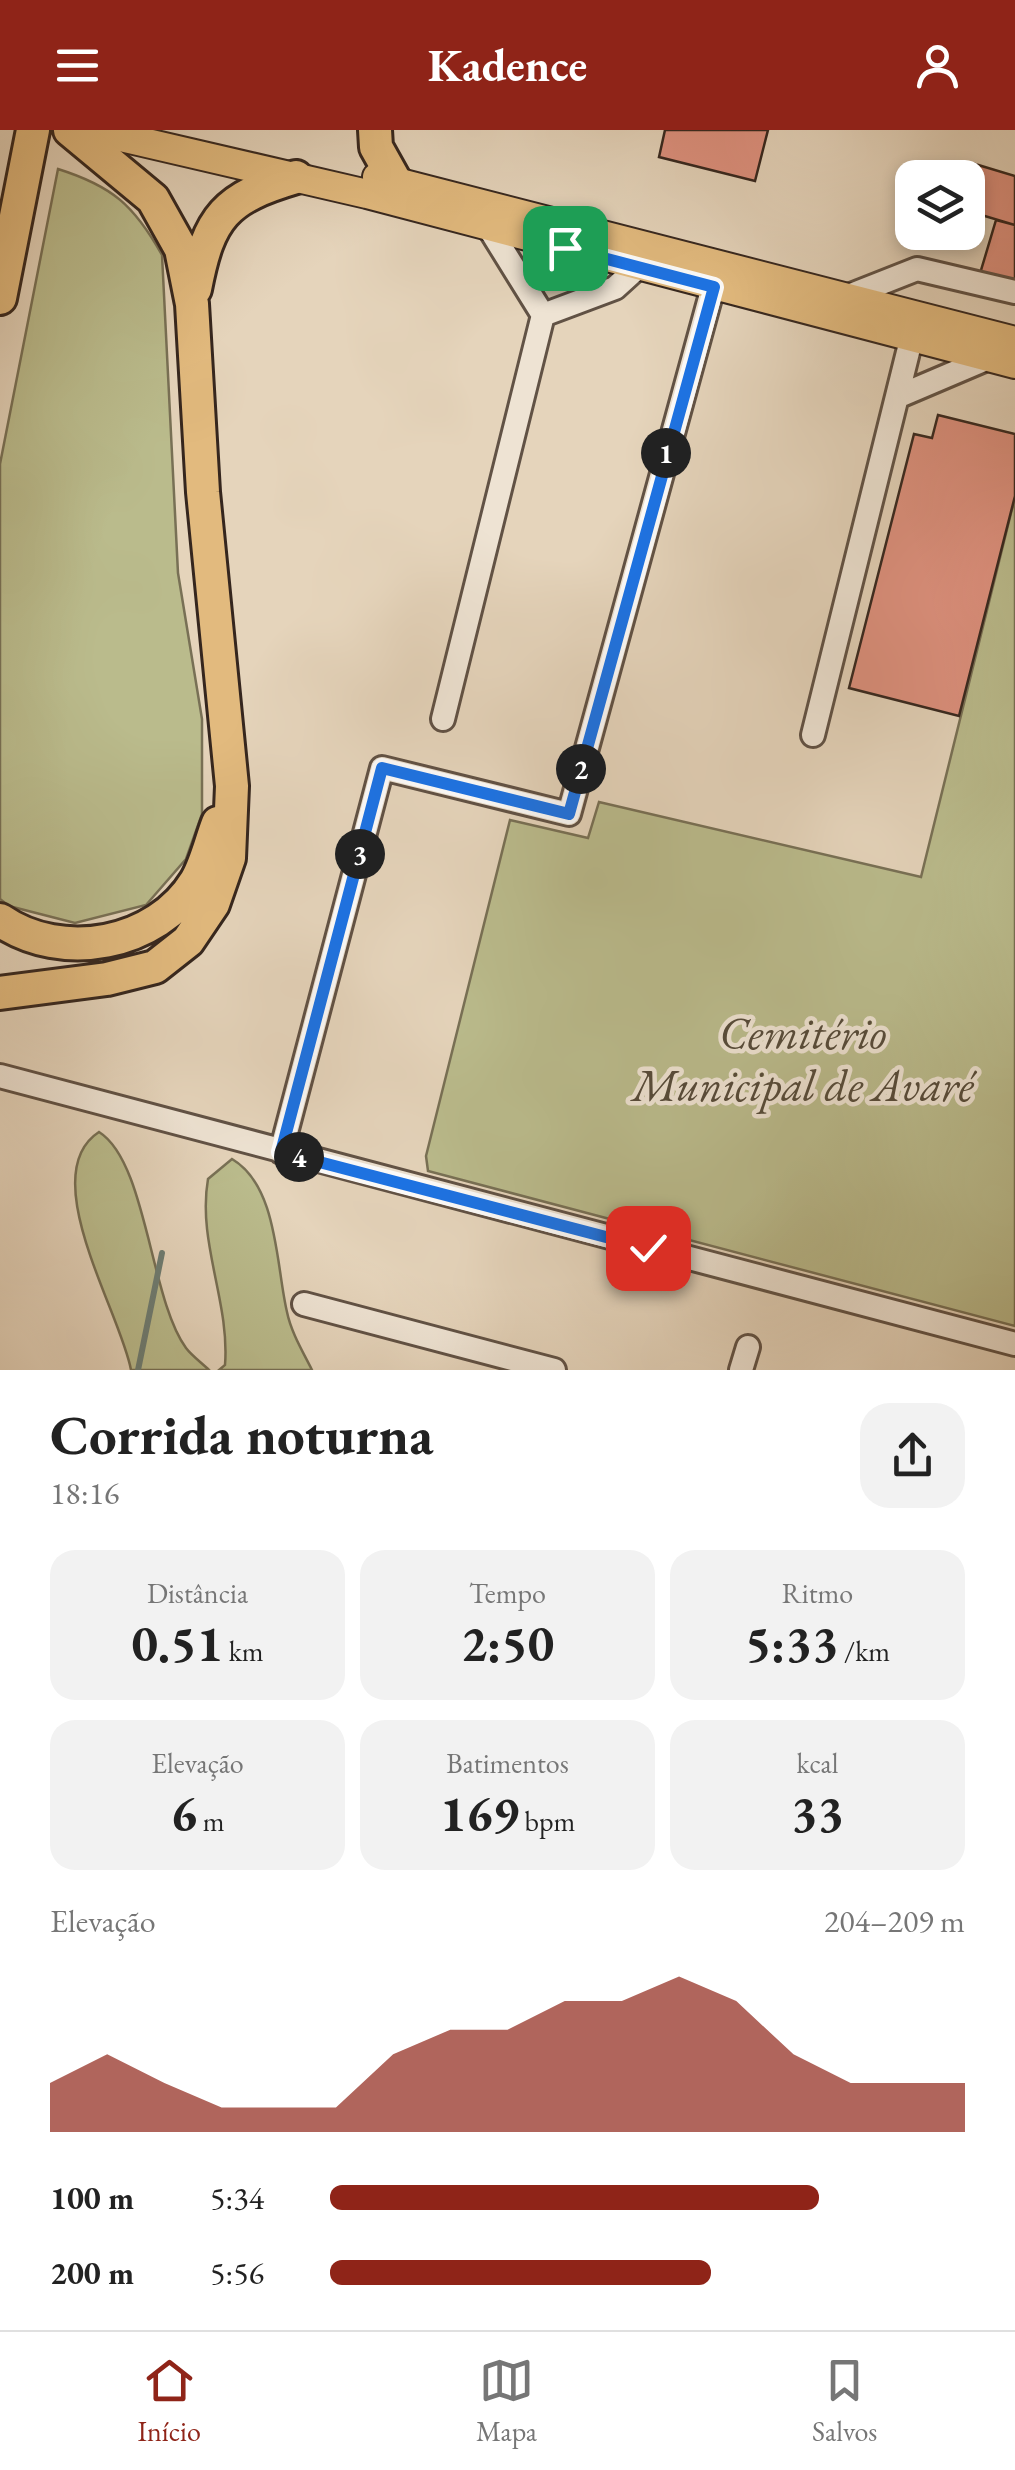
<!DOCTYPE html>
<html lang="pt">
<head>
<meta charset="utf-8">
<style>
	:root { --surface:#fff; --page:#f2f2f2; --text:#222; --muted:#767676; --line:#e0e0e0; --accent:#8f2418 }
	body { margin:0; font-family:"EB Garamond",serif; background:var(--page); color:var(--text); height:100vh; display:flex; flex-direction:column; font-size:38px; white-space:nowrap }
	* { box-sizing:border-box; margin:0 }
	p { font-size:32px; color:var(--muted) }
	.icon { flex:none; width:55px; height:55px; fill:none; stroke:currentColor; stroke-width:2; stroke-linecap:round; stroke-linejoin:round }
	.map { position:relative; height:1240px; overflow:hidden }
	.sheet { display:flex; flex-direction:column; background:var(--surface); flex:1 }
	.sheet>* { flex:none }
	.controls { position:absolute; left:895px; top:30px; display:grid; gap:20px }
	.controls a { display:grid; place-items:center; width:90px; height:90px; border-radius:20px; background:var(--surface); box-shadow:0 5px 15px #0003; font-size:50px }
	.pin { position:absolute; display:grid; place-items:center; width:85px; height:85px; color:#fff; margin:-42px; border-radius:20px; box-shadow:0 5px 15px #0006 }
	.km { position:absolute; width:50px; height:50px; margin:-25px; border-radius:50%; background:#222; color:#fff; font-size:28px; line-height:50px; text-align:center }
	.round { display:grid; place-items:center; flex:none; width:105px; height:105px; border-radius:30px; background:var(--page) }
	.headline { display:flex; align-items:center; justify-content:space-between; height:170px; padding:0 50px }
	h1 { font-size:55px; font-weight:700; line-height:75px }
	.figures { display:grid; grid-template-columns:repeat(3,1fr); gap:15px; height:170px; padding:10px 50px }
	.figures div { display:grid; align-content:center; border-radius:25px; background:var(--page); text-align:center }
	.figures b { font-size:50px; font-weight:700 }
	.figures small { font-size:28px; font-weight:400 }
	.figures p { font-size:28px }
	.chart { height:280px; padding:20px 50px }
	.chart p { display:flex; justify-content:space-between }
	.chart svg { width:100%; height:180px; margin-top:10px; fill:var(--accent); opacity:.7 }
	ul { padding:0 50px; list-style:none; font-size:32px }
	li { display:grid; grid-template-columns:160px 120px 1fr; align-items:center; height:75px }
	li i { height:25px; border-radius:12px; background:var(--accent) }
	header { display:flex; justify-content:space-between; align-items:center; height:130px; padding:0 50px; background:var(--accent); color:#fff; font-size:45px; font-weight:700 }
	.tabs { display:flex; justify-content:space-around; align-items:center; height:140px; border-top:2px solid var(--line); background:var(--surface); font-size:28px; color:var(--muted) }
	.tabs a { display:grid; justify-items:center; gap:5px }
	.tabs .selected { color:var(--accent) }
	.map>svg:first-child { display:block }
	.green { fill:#babb8c; stroke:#787055; stroke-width:2.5 }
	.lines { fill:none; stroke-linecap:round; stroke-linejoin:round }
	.stream { stroke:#6f7e74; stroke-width:6 }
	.building { fill:#df917f; stroke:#35261e; stroke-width:2.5 }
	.minor-casing { stroke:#615245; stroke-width:28 }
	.major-casing { stroke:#35261e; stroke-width:32 }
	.highway-casing { stroke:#35261e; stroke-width:38 }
	.minor { stroke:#eee3d3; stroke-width:22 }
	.major { stroke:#e2ba7e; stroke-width:28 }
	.highway { stroke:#e2ba7e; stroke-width:32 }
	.route-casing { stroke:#fff; stroke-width:20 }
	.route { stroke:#1a73e8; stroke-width:12 }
	.labels { text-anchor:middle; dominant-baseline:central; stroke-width:9; stroke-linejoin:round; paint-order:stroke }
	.park-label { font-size:45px; font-style:italic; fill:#564b3a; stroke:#eee3d3 }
</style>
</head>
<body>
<header><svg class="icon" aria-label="menu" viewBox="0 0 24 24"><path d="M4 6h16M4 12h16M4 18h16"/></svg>Kadence<svg class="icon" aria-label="person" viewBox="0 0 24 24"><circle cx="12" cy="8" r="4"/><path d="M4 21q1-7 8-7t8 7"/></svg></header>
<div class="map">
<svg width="1015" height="1240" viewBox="0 0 1015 1240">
	<rect width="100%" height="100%" fill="#e5d4bb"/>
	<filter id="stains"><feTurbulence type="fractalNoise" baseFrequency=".002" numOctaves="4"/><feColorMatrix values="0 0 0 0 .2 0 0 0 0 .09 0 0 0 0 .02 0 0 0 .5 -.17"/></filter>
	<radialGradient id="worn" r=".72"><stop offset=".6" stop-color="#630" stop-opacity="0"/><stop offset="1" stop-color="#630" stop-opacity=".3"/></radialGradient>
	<path class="green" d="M58,39C112,56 134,75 162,125L178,443L202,589V684L186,729L146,775L75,793L9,776L0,769V334Z
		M1015,367V1196L428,1041L426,1026L510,690L588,708L599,672L921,747Z
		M99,1002C147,1032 150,1169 186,1218C192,1226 202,1233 209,1240H131C121,1183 34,1044 99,1002Z
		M232,1029C278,1056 276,1136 287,1182C291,1202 303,1222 312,1240H219L225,1235C230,1172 197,1112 208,1049Z"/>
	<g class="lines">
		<path class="stream" d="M138,1240L162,1123"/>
	</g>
	<path class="building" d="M665,0H768L755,51L659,27Z
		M975,34L1015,46V95L968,81Z
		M996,90L1015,95V157L979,147Z
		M938,285L1015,304V366L959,586L849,558L914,304L932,308Z"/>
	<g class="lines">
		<g class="minor-casing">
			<path id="minor" d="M846,167L917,139L1015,162
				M543,185L615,158L648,128
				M897,267L991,227
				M443,589L543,185L489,98
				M813,605L912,206
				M0,946L1015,1214
				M281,1022L382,638L569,684L713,157
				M304,1174L554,1240
				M741,1240L748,1217"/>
		</g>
		<g class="major-casing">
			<path id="major" d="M91,0L367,64L1015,234
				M377,47L1015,211"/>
		</g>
		<g class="highway-casing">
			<path id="highway" d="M375,0L376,17L395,51
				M195,159C209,86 225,68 296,47
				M0,168L33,0
				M0,790C62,833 157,815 196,751C206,734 211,711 218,693
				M0,863L107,849L155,837L188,811L213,774L229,728L232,656L203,362L192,174L181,119L153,69L70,0"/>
		</g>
		<use href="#minor" class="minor"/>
		<use href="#major" class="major"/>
		<use href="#highway" class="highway"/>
	</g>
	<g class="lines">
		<g class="route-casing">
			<path id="route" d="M565,118L714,157L569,684L382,638L281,1022L648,1118"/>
		</g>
		<use href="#route" class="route"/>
	</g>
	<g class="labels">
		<g class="park-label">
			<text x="803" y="903">Cemitério<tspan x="803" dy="52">Municipal de Avaré</tspan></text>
		</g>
	</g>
	<rect width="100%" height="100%" filter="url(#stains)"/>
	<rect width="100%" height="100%" fill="url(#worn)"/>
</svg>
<div class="controls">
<a><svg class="icon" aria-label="layers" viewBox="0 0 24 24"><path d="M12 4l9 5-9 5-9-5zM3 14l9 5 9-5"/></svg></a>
</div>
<div class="pin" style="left:565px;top:118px;background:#1e9e55"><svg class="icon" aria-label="arrive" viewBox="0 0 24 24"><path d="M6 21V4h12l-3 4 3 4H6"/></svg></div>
<div class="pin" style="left:648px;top:1118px;background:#d93025"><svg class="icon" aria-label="check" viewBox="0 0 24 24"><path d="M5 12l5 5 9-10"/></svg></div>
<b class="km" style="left:666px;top:323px">1</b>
<b class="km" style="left:581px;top:639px">2</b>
<b class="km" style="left:360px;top:724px">3</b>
<b class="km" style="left:299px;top:1027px">4</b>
</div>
<section class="sheet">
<div class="headline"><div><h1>Corrida noturna</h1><p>18:16</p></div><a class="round"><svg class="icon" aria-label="share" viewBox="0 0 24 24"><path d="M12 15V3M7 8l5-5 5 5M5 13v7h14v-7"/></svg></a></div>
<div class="figures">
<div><p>Distância</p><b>0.51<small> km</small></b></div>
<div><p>Tempo</p><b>2:50</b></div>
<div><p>Ritmo</p><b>5:33<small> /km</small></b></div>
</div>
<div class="figures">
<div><p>Elevação</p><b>6<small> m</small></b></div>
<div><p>Batimentos</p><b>169<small> bpm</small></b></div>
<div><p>kcal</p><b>33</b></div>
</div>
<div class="chart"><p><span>Elevação</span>204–209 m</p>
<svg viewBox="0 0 160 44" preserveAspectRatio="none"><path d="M0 44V32L10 25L20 32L30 38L40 38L50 38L60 25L70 19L80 19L90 12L100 12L110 6L120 12L130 25L140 32L150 32L160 32V44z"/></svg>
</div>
<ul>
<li><b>100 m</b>5:34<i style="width:77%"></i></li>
<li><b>200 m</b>5:56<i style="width:60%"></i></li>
</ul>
</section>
<nav class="tabs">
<a class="selected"><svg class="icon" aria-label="home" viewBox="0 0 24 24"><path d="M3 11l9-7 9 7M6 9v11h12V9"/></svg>Início</a>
<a><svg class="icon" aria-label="map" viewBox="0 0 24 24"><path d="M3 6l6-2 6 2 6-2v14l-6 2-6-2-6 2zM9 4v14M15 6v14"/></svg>Mapa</a>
<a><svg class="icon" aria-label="saved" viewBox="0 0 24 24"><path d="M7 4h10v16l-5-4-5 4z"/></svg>Salvos</a>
</nav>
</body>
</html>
